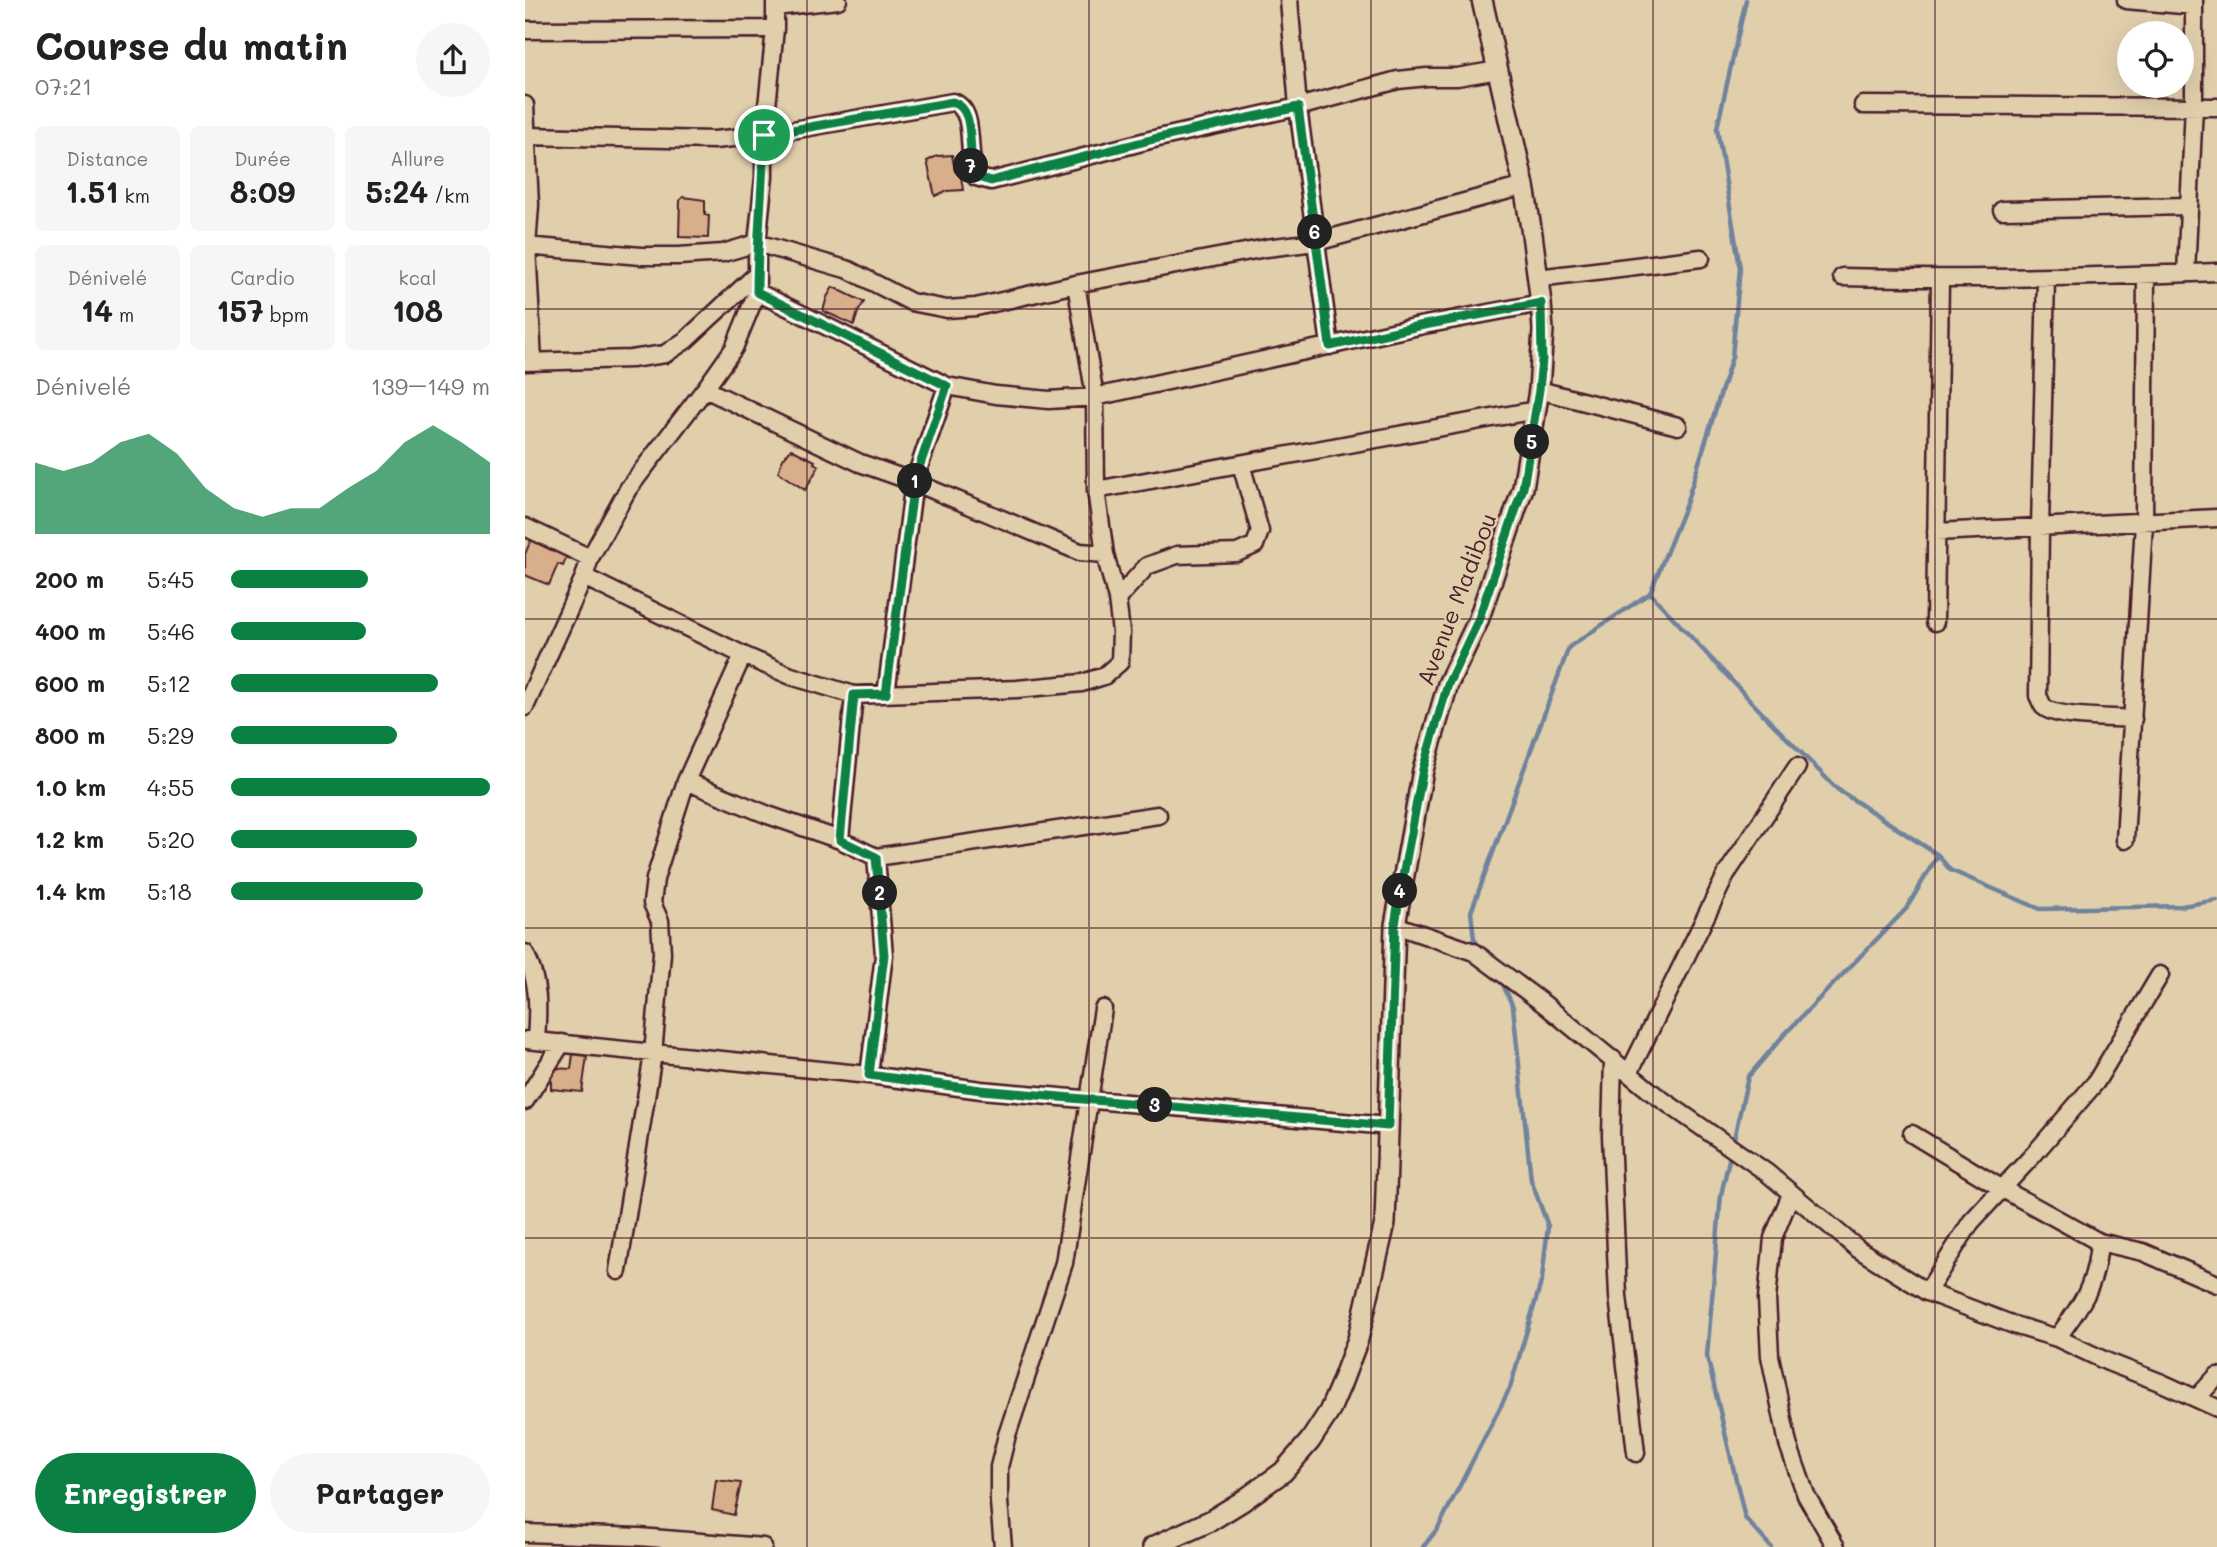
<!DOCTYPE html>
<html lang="fr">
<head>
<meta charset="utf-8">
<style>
	:root { --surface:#fff; --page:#f6f6f6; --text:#202124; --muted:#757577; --accent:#0b8043 }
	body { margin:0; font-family:Mali,sans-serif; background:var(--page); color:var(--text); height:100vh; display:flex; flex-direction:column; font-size:26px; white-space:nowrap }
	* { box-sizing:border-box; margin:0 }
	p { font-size:23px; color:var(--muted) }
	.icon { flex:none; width:38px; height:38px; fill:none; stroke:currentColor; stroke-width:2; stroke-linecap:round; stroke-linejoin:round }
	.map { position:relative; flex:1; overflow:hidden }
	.side { display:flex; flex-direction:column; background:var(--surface); width:525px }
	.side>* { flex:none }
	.tools { position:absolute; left:1592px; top:21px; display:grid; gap:14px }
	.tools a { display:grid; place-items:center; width:77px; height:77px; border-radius:50%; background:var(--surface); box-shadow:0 7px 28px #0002; font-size:35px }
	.pin { position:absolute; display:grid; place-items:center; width:60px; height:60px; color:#fff; margin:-30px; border:4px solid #fff; border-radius:50%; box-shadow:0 2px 7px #0007 }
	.km { position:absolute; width:35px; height:35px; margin:-18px; border-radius:50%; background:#222; color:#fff; font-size:19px; line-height:35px; text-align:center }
	.round { display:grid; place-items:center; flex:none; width:74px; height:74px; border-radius:37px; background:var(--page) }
	.overview { display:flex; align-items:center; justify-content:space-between; height:119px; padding:0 35px }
	h1 { font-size:38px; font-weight:700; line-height:52px }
	.metrics { display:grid; grid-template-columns:repeat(3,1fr); gap:10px; height:119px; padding:7px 35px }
	.metrics div { display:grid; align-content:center; border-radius:10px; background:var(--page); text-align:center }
	.metrics b { font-size:30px; font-weight:700 }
	.metrics small { font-size:19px; font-weight:400 }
	.metrics p { font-size:19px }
	.chart { height:196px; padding:14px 35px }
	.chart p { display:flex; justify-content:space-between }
	.chart svg { width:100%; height:126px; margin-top:7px; fill:var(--accent); opacity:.7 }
	.primary-button { display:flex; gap:14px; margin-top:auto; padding:14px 35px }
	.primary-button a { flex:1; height:80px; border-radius:42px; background:var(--accent); color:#fff; font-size:28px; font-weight:700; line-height:80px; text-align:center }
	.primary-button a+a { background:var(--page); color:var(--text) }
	ul { padding:0 35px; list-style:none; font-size:23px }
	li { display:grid; grid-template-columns:112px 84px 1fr; align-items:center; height:52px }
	li i { height:18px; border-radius:9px; background:var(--accent) }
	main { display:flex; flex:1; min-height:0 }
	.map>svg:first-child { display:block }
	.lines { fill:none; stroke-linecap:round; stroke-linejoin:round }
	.stream { stroke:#6f839c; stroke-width:4.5 }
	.building { fill:#d9ae8a; stroke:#4a1f2b; stroke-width:2 }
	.minor-casing { stroke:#4a1f2b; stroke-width:21 }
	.tertiary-casing { stroke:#4a1f2b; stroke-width:24 }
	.minor { stroke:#e1cfac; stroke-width:16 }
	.tertiary { stroke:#e1cfac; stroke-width:19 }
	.route-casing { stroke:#fff; stroke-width:14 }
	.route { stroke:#0b8043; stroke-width:9 }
	.grid { fill:none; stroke:#4a1f2b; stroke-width:2; stroke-opacity:0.55 }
	.labels { text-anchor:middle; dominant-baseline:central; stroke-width:5; stroke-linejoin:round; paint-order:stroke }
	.street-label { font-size:23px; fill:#4a1f2b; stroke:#e1cfac }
</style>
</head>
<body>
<main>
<section class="side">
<div class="overview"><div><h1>Course du matin</h1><p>07:21</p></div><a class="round"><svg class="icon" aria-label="share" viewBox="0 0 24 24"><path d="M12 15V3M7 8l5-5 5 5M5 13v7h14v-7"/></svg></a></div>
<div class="metrics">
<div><p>Distance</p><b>1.51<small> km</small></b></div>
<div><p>Durée</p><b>8:09</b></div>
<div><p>Allure</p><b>5:24<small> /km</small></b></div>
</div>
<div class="metrics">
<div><p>Dénivelé</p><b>14<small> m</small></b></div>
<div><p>Cardio</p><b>157<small> bpm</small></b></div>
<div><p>kcal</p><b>108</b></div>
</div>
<div class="chart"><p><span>Dénivelé</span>139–149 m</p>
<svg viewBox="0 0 160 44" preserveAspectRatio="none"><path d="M0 44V19L10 22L20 19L30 12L40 9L50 16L60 28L70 35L80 38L90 35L100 35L110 28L120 22L130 12L140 6L150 12L160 19V44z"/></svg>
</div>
<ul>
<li><b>200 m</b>5:45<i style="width:53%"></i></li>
<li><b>400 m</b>5:46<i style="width:52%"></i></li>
<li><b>600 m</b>5:12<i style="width:80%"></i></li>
<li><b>800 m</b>5:29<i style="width:64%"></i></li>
<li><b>1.0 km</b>4:55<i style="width:100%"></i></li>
<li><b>1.2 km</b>5:20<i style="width:72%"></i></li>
<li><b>1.4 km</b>5:18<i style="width:74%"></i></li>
</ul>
<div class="primary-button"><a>Enregistrer</a><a>Partager</a></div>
</section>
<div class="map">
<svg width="1692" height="1547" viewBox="0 0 1692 1547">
	<rect width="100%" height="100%" fill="#e1cfac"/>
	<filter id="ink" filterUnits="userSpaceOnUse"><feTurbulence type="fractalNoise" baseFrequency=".0143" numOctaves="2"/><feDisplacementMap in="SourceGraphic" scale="14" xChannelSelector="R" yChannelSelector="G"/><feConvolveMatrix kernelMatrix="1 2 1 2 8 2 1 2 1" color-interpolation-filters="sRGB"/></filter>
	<g filter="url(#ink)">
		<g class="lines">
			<path class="stream" d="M1125,593L1237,713L1312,789L1413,855L1381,909L1258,1036L1223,1077L1208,1143
				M1413,855L1425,870L1515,909L1657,906L1692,900
				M956,949L949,939L946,912L1044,647L1125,593L1161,504L1207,357L1215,268L1192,128L1221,0
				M1206,1151L1196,1195L1182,1356L1220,1518L1246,1547
				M898,1547L913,1528L985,1388L1017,1279L1023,1226L1006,1180L988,1007L976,980"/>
		</g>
		<path class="building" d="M427,155L430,171L435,170L438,190L421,191L410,196L402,161L412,156Z
			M158,197L180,200V215L184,216L183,238L154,237L155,200Z
			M308,287L339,302L333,312L329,325L298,311L302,297Z
			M266,449L290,461L289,463L294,466L280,490L253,472L258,459Z
			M8,535L44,551L38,566L33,564L24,585L0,575V554Z
			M48,1054L62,1056L57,1092L26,1089V1077L29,1068L46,1069Z
			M191,1480L216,1483L209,1515L187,1510Z"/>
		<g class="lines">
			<g class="minor-casing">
				<path id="minor" d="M764,0L773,107L805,346
					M1601,0L1669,6
					M250,7L313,0
					M0,30L250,29
					M0,105L5,205L2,246L8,362
					M1338,105L1692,107
					M0,136L189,140L239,135L428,102C453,111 440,155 451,177L466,181L629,139L773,107L873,80L902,77H932L973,70
					M1477,210L1663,206
					M0,246L116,256H154L198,253L232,243L324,270L386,302L422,309L451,307L551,284L741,248L791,242L999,186
					M1661,273L1669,106V0
					M1317,277C1442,280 1567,277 1692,272
					M1013,278L1176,258
					M1521,278L1515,528L1513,696C1514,697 1517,705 1518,706C1529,719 1590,717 1608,719
					M232,292L422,386L471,395L524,400L570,397L894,326L1016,303
					M0,362L106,359L140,354L161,340L232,274
					M180,389L335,463L389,482L555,552L580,554
					M1014,390L1153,426
					M571,490L1011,410
					M0,527L65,558
					M1411,532L1692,518
					M59,577L218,655L266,676L329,695L492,689L557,683L579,676L595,662L596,632L592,599L580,554L571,490L570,397L551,284
					M592,599L622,566L652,555L712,553L730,545L735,531L716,464
					M1410,622L1415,280
					M218,655L161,781L243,815L315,840
					M361,694L389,482L422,386
					M329,695L315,840L351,857L359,955L344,1075
					M0,707L59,577L65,558L103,489L180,389L209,348L232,292V243L239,177V135L250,29V0
					M1600,840L1619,523L1621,275
					M351,857L633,815
					M870,925L949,952L1019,1004L1129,1094L1241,1172L1333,1249L1402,1292L1489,1325L1532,1338L1583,1362L1637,1383L1692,1408
					M0,953C15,983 13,1008 11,1041L2,1040
					M11,1041L344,1075L456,1090L863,1126
					M1088,1059L1086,1135L1093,1296L1111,1453
					M1104,1073L1202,873L1272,767
					M0,1101L37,1043
					M1387,1134L1476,1188L1574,1242C1571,1286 1557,1304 1532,1338
					M1266,1194L1248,1238L1242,1299L1245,1356L1263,1444L1281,1495L1311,1547
					M1574,1242L1618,1252L1692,1284
					M93,1271L128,1054L137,953L135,921L127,903L130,879L161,781
					M1402,1292L1446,1222L1510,1153L1571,1082L1635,975
					M1672,1398L1692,1376
					M0,1533L114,1537L238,1547
					M478,1547L474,1502V1467L482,1435L539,1263L578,1009"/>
			</g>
			<g class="tertiary-casing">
				<path id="tertiary" d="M628,1547L685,1521L716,1502L758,1472L785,1441L804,1412L816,1384L833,1339L860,1223L870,925L898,770L923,684L953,621L998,488L1014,390L1018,330L1016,303L1007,234L999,186L957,0"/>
			</g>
			<use href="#minor" class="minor"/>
			<use href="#tertiary" class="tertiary"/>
		</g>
	</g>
	<g class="lines" filter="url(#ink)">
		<g class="route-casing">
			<path id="route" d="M428,102C454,111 439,153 452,177L466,181L629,139L773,107L805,346L894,326L1016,303L1017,360L1014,390L998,488L953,621L923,684L898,769L875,892L870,925L863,1126L456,1090L344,1075L359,955L351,857L315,840L329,695L361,694L389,482L422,386L232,292C232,239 238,187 239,135Z"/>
		</g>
		<use href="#route" class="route"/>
	</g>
	<path class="grid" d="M282,0V1547M564,0V1547M846,0V1547M1128,0V1547M1410,0V1547M0,309H1692M0,619H1692M0,928H1692M0,1238H1692"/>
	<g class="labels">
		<g class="street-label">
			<text transform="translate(931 599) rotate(-69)">Avenue Madibou</text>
		</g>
	</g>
</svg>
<div class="tools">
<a><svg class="icon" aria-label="locate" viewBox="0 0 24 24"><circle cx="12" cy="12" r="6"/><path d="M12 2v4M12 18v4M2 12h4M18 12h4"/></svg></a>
</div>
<div class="pin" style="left:239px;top:135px;background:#1e9e55"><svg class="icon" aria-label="arrive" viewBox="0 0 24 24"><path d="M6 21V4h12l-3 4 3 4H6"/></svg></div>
<b class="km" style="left:390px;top:481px">1</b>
<b class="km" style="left:355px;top:893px">2</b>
<b class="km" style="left:630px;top:1105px">3</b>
<b class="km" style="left:875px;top:891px">4</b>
<b class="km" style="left:1007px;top:442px">5</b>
<b class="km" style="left:790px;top:232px">6</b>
<b class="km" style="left:446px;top:166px">7</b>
</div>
</main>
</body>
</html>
